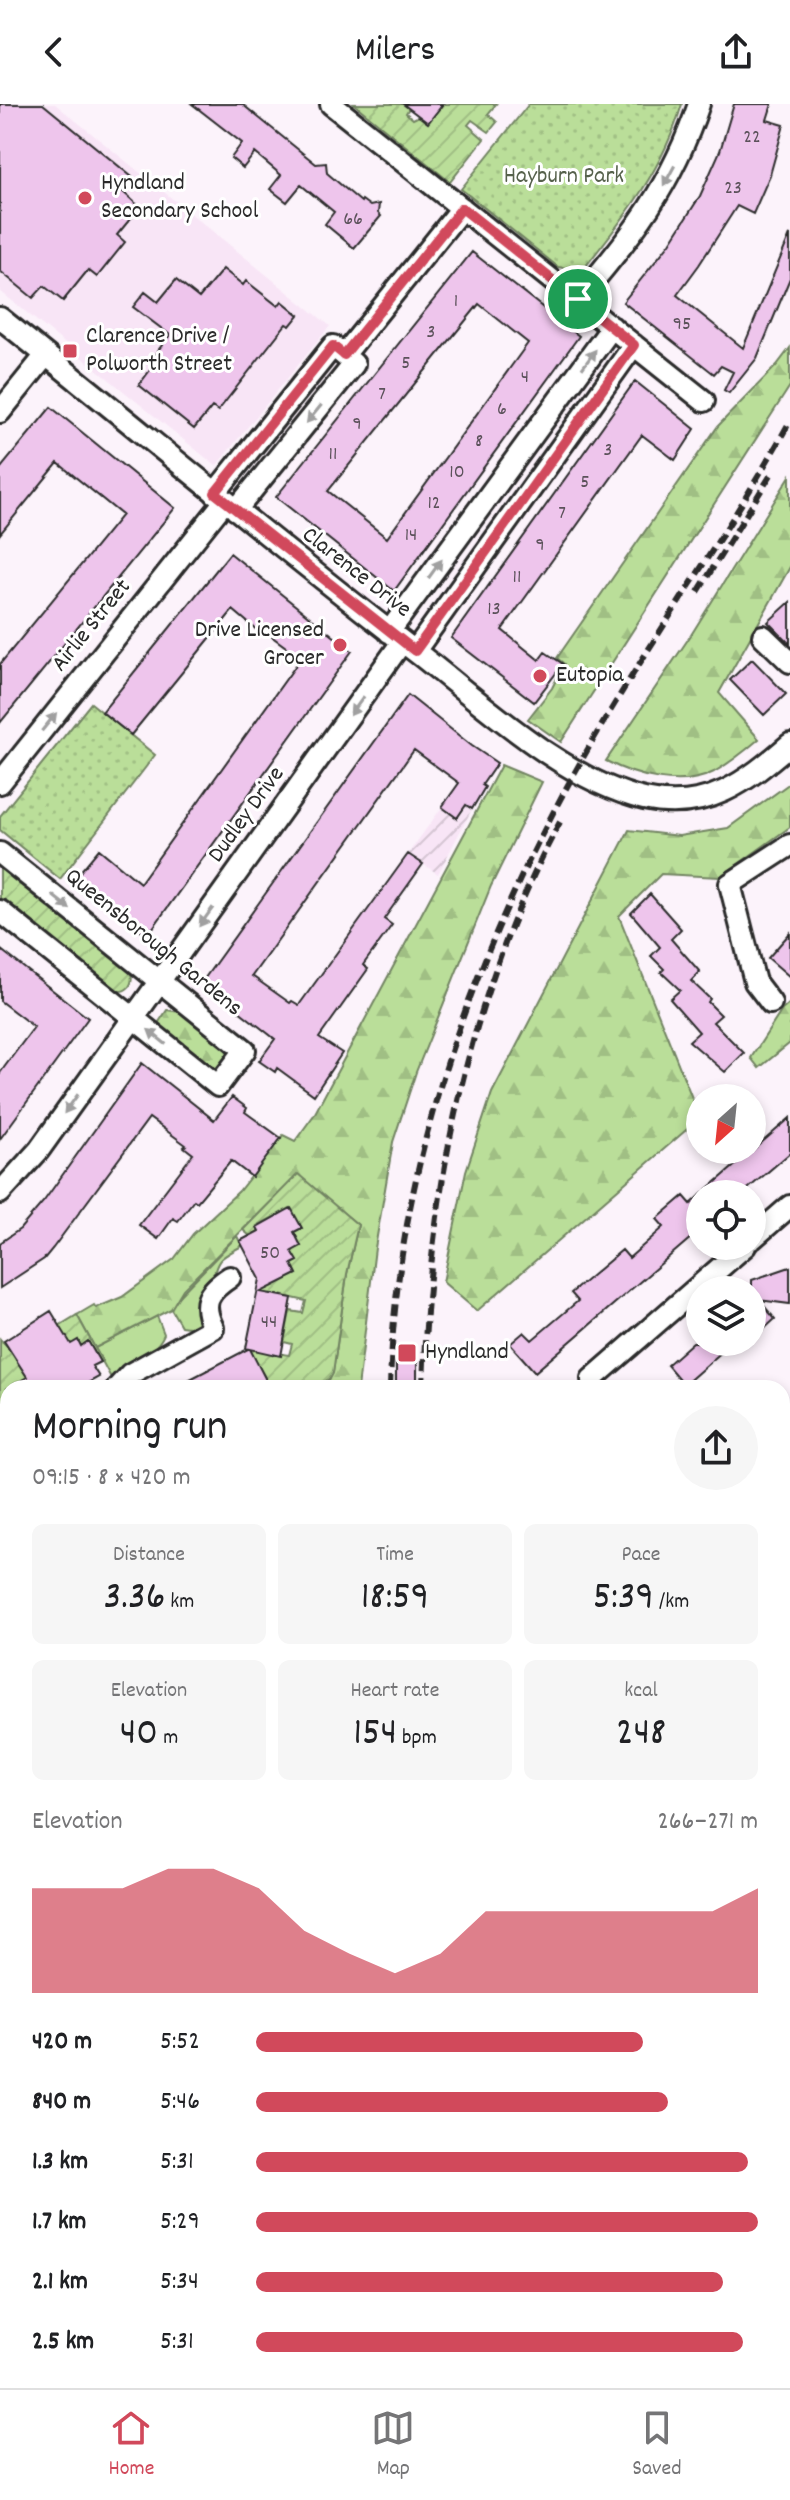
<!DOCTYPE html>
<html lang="en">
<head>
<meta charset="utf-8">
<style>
	:root { --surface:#fff; --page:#f6f6f6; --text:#202124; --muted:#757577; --line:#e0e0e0; --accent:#d1495b }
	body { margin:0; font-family:Dekko,sans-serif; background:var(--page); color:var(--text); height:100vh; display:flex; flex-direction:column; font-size:30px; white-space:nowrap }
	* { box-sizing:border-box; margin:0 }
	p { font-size:26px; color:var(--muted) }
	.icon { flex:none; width:44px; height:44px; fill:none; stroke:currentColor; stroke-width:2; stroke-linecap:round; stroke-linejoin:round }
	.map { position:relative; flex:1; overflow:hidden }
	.sheet { position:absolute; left:0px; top:1276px; width:790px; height:1008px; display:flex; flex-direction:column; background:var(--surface); border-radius:24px 24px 0 0; box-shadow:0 4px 12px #0003 }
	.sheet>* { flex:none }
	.needle { width:52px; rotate:207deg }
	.buttons { position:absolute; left:686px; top:980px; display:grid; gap:16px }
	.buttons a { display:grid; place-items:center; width:80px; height:80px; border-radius:50%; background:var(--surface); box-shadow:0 4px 12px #0003; font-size:40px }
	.pin { position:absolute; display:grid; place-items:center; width:68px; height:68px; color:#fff; margin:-34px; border:4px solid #fff; border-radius:50%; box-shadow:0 2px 8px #0007 }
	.round { display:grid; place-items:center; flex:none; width:84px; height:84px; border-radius:42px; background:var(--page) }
	.headline { display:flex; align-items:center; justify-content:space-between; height:136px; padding:0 32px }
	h1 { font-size:44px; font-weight:600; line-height:60px }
	.stats { display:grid; grid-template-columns:repeat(3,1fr); gap:12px; height:136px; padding:8px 32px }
	.stats div { display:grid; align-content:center; border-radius:12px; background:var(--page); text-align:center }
	.stats b { font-size:40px; font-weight:600 }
	.stats small { font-size:22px; font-weight:400 }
	.stats p { font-size:22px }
	.chart { height:224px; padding:16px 32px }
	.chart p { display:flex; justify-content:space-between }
	.chart svg { width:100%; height:144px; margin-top:8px; fill:var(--accent); opacity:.7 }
	ul { padding:0 32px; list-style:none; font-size:26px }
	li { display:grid; grid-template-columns:128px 96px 1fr; align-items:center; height:60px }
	li i { height:20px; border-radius:10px; background:var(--accent) }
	header { display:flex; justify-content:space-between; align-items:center; height:104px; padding:0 32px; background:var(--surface); font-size:36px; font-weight:600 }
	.dock { display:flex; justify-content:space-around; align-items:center; height:112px; border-top:2px solid var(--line); background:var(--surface); font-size:22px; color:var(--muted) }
	.dock a { display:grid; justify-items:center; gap:4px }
	.dock .on { color:var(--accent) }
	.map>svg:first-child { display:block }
	.built { fill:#f8e5f6 }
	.industrial { fill:url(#industrial-furrows) }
	.grass { fill:#bade99; stroke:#728462; stroke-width:2 }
	.forest { fill:url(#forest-firs); stroke:#728462; stroke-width:2 }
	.park { fill:url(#park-dots); stroke:#728462; stroke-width:2 }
	.garden { fill:url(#garden-furrows); stroke:#728462; stroke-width:2 }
	.building { fill:#eec5ec; stroke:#2b2b2b; stroke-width:2; fill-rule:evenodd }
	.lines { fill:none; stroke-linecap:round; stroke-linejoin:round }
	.minor-casing { stroke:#2b2b2b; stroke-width:26 }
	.minor { stroke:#fff; stroke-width:20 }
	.rail { stroke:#2b2b2b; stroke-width:6; stroke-dasharray:12 6; stroke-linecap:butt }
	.oneway { fill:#a0a0a0 }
	.route-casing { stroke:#fff; stroke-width:16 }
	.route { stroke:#d1495b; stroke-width:10 }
	.poi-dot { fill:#d1495b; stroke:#fff; stroke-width:3 }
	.labels { text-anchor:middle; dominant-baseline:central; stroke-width:6; stroke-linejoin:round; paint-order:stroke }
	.number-label { font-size:20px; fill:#5c525b }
	.park-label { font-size:24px; fill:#56614c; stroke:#fff }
	.poi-label { font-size:24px; fill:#2b2b2b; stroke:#fff; text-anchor:start }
	.street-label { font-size:24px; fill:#2b2b2b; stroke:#fff }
</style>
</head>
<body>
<header><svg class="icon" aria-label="back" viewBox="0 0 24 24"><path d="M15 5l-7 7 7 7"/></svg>Milers<svg class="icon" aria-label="share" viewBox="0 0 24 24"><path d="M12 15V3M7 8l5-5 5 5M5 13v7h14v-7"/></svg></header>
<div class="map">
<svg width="790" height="2284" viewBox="0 0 790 2284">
	<defs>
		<pattern id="industrial-furrows" width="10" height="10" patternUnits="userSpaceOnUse" patternTransform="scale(2)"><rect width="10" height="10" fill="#f8e5f6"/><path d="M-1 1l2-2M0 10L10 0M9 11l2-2" fill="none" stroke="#d5c5d3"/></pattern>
		<pattern id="forest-firs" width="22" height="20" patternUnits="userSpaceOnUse" patternTransform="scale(2)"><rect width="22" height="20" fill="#bade99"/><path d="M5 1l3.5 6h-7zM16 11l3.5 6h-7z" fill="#a0bf84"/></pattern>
		<pattern id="park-dots" width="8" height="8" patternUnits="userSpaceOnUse" patternTransform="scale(2)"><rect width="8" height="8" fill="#bade99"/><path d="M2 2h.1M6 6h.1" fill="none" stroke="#a0bf84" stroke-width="1.8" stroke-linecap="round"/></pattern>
		<pattern id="garden-furrows" width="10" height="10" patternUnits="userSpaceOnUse" patternTransform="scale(2)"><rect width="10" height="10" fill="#bade99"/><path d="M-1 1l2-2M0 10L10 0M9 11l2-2" fill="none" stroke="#a0bf84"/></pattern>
	</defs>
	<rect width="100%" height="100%" fill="#fcf3fb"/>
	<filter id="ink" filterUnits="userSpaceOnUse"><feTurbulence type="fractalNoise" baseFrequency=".0125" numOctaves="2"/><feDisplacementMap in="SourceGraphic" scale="16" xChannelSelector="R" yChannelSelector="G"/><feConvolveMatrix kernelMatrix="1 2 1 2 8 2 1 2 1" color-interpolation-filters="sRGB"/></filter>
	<g filter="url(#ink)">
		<path class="built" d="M0,0H55L330,222L216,362L0,187Z
			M8,1430V2276H782V2230L790,2238V2284H0V1433Z"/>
		<path class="industrial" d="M466,701L472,705L438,770L408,750L442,703Z"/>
		<path class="grass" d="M237,1132L242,1142C209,1159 222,1157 207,1185C199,1200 195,1203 205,1219L196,1224L181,1222L171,1205L174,1197Z
			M157,1212L164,1230C156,1250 128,1259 111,1274L95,1244Z"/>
		<path class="forest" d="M790,244V282L561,638L528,615L552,584L564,560L557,554L718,322L777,261Z
			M790,372V463L719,589L759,635C745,647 730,659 714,668C681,685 637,673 606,657L691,531Z
			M501,661L542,678L491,782L416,968L393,1038L375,1144L358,1284H316L329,1277L333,1269L347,1170L358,1121L298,1071L183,1185L171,1205L95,1244L77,1211L94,1201L96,1204L122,1193L174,1155L193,1130L239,1087L283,1031L295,1037L314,1011Z
			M790,679V723L720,773L661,770L619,812L700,1014L477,1207L443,1178L466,1067L492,989L629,726L679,732L728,724Z
			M790,899V939L759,964L751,954L782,906Z
			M167,906L180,908L226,945L229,952L220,964L208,963L160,926L159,918Z
			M66,2276H276L270,2284H59Z"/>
		<path class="park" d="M529,0H682C664,63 626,112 585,163L577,166L558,163L461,85Z
			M91,599L155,651L60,775L0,726V712Z"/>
		<path class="garden" d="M354,0H404L409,4L406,9L413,15L443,0H496L488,10L497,18L489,28L472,16L468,21L484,35L450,78Z
			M0,762L131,869C134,882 126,890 113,886L0,795Z
			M298,1070L358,1121L347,1170L333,1269C322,1292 272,1284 249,1284L266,1275L259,1263L256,1264L247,1241C262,1244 276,1249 289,1251L292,1240L284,1238L290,1207L303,1209L306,1197L279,1191L264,1193L263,1183L297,1170L292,1160L297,1157L292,1147L301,1142L294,1128L301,1124L290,1104L257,1122L259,1127L250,1132L243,1126Z
			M77,1211L102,1257L100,1258L88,1238L21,1280L19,1277L8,1284V1295L0,1299V1235L13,1250Z"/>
		<path class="building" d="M0,0H43L132,73L122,87L140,103L117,131L125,138L97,173L88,166L63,197L44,182L33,194L0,167Z
			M192,0H242L316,60L326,59L327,69L361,98L362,96L370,102L379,100L378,109L381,112L354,144L325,120L334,108L301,81L287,98L270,85L281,71L255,49L243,64L231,54L242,39Z
			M403,0H443L428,19Z
			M734,0H772L767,16L784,21L770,71L753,110L737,102L699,161L677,191L743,244L790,131V174L757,254L729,289L724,286L733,268L721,262L714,270L623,198L670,139L700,92L720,47Z
			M472,148L579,232L394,487L276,393ZM479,200L528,239L387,434L328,387Z
			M223,165L243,181L246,177L278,202L282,197L299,211L290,222L286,220L218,307L212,303L194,325L139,281L156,258L152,254L170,231L133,203L145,188L158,198L176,176L199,194Z
			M635,277L695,325L675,356L642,331L502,526L539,556L545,548L563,560L534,598L451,534Z
			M51,303L175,404L0,619V560L122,411L58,359L0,430V365Z
			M230,449L352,547L147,832L74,775L99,745L140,779L301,554L260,524L258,527L233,506L131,631L102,608Z
			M790,498V540L768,518Z
			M752,555L786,590L764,611L730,576Z
			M408,591L472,642L497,659L482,681L485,683L472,705L466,701L457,714L442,703L459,679L414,646L252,872L290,899L292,897L299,901L408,750L423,760L384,815L392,821L363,861L368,865L319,934L342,949L314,991L277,964L275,968L259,957L275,935L202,878Z
			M650,790L681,825L671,835L700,868L691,877L710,895L708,898L721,911L713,918L744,949L725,968L689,937L699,928L670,895L680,886L661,868L664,865L651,852L660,843L631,809Z
			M790,829V873L768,854Z
			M0,845L88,914L0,1035V969L34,923L0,897Z
			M142,959L214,1016L232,993L247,1004L245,1008L281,1034L252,1073L231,1057L197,1098L194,1096L178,1117L173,1114L158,1135L139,1121L193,1050L184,1043L186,1041L149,1014L53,1144L44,1155L0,1184V1139L20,1125L44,1097Z
			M790,1014V1049L742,1090H702Z
			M684,1092L691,1100L700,1092V1126L535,1268L510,1240L524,1228L532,1236L578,1197L571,1189L622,1146L629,1154L664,1123L657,1115Z
			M291,1104L302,1124L294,1128L301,1142L292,1147L298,1157L292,1160L297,1170L261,1188L292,1194L281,1252L250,1245L266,1276L249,1284H173L248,1245L246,1244L260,1175L240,1137L259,1127L257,1123Z
			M790,1163V1200L759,1196L775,1215L763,1226L752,1214V1176Z
			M51,1207L71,1240L78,1236L81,1242L88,1237L100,1258L92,1262L99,1273L79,1284H8L27,1273L4,1237Z
			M693,1238H733L684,1281L667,1261Z
			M396,1258H417V1284H396Z"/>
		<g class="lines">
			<g class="minor-casing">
				<path id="minor" d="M331,0L704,297
					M578,195C632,132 672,81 699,0
					M0,214C139,325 275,440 416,548C481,598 563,676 644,695C707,709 746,678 790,640
					M344,251L462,104
					M0,308L46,251
					M215,389L333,242L354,260L236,406
					M389,528L612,223
					M763,532L790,558
					M415,547L634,241
					M0,679L225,397
					M0,749L245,946L218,982L0,807
					M771,899L755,878L730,780L790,741
					M0,1089L39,1046L402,538
					M752,1135L790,1102
					M117,1284L130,1270L213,1224C201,1199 207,1188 230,1173
					M594,1284L592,1275L745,1142
					M0,1384L8,1379
					M782,1889L790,1897"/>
			</g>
			<use href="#minor" class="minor"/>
			<path class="rail" d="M698,488L772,369
				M390,1284C396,1051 482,825 599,626C660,522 732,423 790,317
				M423,1284C429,1088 467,892 560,718
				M782,2159L790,2167"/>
		</g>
		<defs><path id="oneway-solid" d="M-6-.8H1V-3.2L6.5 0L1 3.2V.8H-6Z" transform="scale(2)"/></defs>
		<g class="oneway">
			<use href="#oneway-solid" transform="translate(669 72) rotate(118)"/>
			<use href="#oneway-solid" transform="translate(589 255) rotate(-54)"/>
			<use href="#oneway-solid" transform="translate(314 310) rotate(129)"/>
			<use href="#oneway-solid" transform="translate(435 465) rotate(-54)"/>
			<use href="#oneway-solid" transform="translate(357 602) rotate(126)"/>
			<use href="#oneway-solid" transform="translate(49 618) rotate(-51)"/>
			<use href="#oneway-solid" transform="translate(61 798) rotate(39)"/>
			<use href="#oneway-solid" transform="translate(206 813) rotate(126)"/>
			<use href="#oneway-solid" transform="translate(157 933) rotate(-141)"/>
			<use href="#oneway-solid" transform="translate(71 1000) rotate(126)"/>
		</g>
	</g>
	<g class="lines" filter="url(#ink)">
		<g class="route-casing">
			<path id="route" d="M462,104L634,241L415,547L215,389L333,242L344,251Z"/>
		</g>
		<use href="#route" class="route"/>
	</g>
	<g class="poi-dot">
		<circle cx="85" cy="94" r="8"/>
		<rect x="62" y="239" width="16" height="16" rx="4"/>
		<circle cx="340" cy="541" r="8"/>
		<circle cx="540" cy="572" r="8"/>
		<rect x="397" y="1239" width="20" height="20" rx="4"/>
	</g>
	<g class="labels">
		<g class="number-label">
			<text x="752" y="34">22</text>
			<text x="733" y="85">23</text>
			<text x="353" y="116">66</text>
			<text x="456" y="198">1</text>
			<text x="682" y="221">95</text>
			<text x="431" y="229">3</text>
			<text x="406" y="260">5</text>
			<text x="525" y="274">4</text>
			<text x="382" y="291">7</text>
			<text x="502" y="306">6</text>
			<text x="357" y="321">9</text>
			<text x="479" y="338">8</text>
			<text x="608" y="347">3</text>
			<text x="333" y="351">11</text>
			<text x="457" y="369">10</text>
			<text x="585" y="379">5</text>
			<text x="434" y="400">12</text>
			<text x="562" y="410">7</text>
			<text x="411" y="432">14</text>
			<text x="540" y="442">9</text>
			<text x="517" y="474">11</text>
			<text x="494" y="506">13</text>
			<text x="270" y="1150">50</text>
			<text x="269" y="1219">44</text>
		</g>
		<g class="park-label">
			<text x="564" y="73">Hayburn Park</text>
		</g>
		<g class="poi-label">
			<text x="101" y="80">Hyndland<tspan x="101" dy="28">Secondary School</tspan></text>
			<text x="86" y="233">Clarence Drive /<tspan x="86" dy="28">Polworth Street</tspan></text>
			<text x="324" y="527" text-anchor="end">Drive Licensed<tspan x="324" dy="28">Grocer</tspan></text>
			<text x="556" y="572">Eutopia</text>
			<text x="425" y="1249">Hyndland</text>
		</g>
		<g class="street-label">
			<text transform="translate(356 469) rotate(38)">Clarence Drive</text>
			<text transform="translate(92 522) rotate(-51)">Airlie Street</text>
			<text transform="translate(247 711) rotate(-54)">Dudley Drive</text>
			<text transform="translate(153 839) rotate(39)">Queensborough Gardens</text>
		</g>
	</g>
</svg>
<div class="buttons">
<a><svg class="needle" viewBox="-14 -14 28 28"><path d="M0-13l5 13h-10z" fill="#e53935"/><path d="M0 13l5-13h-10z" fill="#757577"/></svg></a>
<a><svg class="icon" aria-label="locate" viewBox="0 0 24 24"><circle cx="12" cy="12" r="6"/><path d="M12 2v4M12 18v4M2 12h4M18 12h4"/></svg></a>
<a><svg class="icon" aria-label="layers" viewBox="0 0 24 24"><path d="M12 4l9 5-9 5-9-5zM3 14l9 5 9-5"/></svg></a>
</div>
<div class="pin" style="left:578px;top:195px;background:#1e9e55"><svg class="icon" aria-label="arrive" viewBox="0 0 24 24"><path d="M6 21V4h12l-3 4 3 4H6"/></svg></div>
<section class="sheet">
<div class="headline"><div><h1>Morning run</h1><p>09:15 · 8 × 420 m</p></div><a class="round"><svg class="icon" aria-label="share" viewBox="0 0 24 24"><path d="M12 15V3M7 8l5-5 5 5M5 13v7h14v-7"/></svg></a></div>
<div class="stats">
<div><p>Distance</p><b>3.36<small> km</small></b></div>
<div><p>Time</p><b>18:59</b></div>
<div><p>Pace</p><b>5:39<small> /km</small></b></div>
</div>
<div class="stats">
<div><p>Elevation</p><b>40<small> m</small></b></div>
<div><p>Heart rate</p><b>154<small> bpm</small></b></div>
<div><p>kcal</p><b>248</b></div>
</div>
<div class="chart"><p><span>Elevation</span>266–271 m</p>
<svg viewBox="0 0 160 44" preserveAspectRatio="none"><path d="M0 44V12L10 12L20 12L30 6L40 6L50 12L60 25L70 32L80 38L90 32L100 19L110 19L120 19L130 19L140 19L150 19L160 12V44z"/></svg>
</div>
<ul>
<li><b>420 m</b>5:52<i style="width:77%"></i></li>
<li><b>840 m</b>5:46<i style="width:82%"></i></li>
<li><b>1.3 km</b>5:31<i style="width:98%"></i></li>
<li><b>1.7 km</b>5:29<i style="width:100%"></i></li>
<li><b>2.1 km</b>5:34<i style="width:93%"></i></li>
<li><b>2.5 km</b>5:31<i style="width:97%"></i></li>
</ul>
</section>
</div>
<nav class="dock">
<a class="on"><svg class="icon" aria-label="home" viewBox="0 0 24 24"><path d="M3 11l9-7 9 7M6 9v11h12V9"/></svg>Home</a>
<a><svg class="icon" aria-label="map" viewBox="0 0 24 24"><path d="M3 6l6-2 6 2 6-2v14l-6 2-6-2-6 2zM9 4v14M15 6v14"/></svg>Map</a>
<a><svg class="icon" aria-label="saved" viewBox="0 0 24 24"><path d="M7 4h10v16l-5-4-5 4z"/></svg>Saved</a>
</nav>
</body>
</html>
